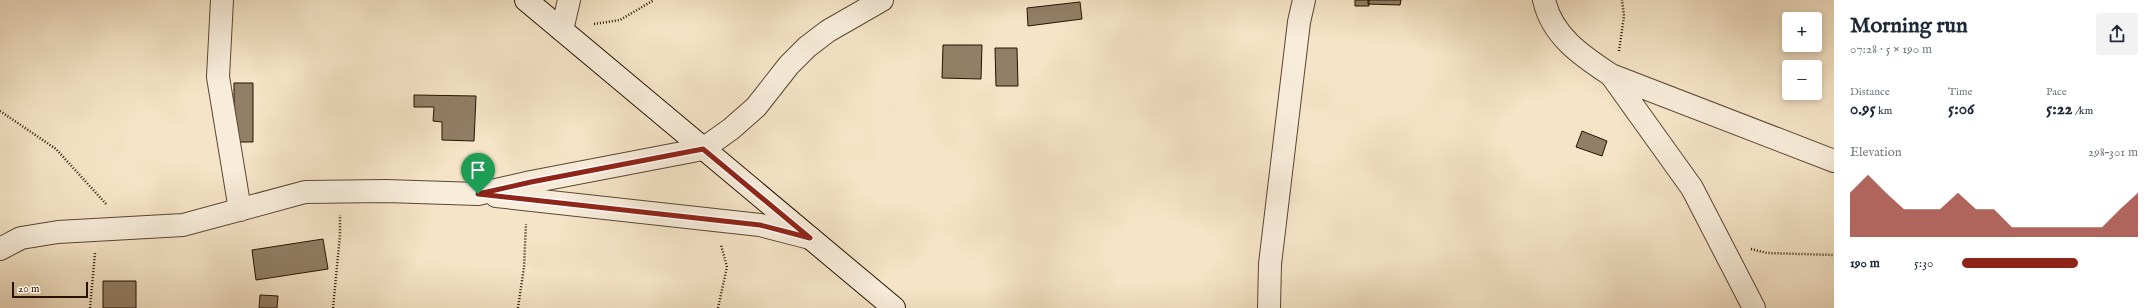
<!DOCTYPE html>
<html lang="en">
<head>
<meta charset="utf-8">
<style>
	:root { --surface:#fff; --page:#f2f2f3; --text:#1f2937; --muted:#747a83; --accent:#8f2418 }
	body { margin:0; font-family:"IM FELL English",serif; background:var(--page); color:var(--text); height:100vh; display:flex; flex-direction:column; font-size:15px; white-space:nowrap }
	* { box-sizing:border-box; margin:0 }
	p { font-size:13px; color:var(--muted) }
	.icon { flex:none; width:22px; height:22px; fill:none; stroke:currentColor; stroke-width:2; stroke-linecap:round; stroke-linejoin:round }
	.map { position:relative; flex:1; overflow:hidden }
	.panel { display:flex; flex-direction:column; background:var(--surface); width:320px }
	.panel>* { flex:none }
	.controls { position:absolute; left:1782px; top:12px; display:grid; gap:8px }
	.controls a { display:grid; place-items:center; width:40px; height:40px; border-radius:4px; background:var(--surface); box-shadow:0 2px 6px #0003; font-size:20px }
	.scale { position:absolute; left:12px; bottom:10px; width:76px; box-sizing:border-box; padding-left:4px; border:2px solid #261200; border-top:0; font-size:11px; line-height:14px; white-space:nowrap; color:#261200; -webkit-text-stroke:3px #f8eddb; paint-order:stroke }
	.pin { position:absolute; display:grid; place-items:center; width:34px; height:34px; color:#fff; margin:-41px -17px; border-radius:50% 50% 50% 0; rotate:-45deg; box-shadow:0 0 4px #0007 }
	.pin .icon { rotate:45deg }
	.round { display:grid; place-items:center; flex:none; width:42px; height:42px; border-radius:4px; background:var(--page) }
	.headline { display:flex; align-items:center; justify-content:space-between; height:68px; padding:0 16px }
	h1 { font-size:22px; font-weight:700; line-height:30px }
	.stats { display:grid; grid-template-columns:repeat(3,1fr); gap:6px; height:68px; padding:4px 16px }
	.stats div { display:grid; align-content:center }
	.stats b { font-size:17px; font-weight:700 }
	.stats small { font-size:11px; font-weight:400 }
	.stats p { font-size:11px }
	.chart { height:112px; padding:8px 16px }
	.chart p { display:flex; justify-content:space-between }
	.chart svg { width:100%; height:72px; margin-top:4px; fill:var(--accent); opacity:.7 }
	ul { padding:0 16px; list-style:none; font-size:13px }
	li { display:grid; grid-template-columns:64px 48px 1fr; align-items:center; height:30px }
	li i { height:10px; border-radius:5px; background:var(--accent) }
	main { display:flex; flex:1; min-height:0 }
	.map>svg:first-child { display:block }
	.building { fill:#927f67; stroke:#261200 }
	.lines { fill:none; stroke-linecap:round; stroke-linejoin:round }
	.street-casing { stroke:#5a4632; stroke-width:24 }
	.secondary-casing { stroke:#261200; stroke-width:24 }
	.path { stroke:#261200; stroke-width:2.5; stroke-dasharray:1 2; stroke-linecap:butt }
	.street { stroke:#f8eddb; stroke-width:22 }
	.secondary { stroke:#f8eddb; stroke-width:22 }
	.route-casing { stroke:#fff; stroke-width:8 }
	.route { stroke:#8f2418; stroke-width:5 }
</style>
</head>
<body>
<main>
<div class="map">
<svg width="1834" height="308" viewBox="0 0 1834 308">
	<rect width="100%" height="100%" fill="#f5e4c7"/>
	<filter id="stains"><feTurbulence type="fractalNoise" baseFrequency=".005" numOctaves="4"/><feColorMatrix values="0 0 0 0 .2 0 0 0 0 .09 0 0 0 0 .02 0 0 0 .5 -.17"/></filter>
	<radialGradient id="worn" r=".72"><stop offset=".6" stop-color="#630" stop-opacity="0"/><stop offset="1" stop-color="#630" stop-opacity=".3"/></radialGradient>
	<path class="building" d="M1355,0H1369V6H1355Z
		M1368,0H1401L1400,5L1368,4Z
		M1080,2L1082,19L1028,26L1027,8Z
		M943,45H982L981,79L942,78Z
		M995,48H1017L1018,86H996Z
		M234,83H253V142H234Z
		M414,95L476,96L474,141L442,140V122L433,121L434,107H414Z
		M1582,131L1607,141L1602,156L1576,147Z
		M323,239L328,269L256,280L252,250Z
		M103,281H136V308H103Z
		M260,295L278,296L277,308H259Z"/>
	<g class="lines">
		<g class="street-casing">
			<path id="street" d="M222,0L218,77L240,210
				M1544,0C1552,36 1582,56 1611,75L1834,161
				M562,30L569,0
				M1611,75L1692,188L1754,308
				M496,196L760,225L810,238
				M0,249L21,238L58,232L183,225L305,192L386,191L478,194L531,182L703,149L731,129L756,107L789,65L807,47L828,31L882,0
				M1269,308L1270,264L1299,22L1304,0"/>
		</g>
		<g class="secondary-casing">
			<path id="secondary" d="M526,0L894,308"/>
		</g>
		<path class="path" d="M594,24L620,20L654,0
			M1619,51L1624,16L1622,0
			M0,111L56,149L107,205
			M1751,249L1767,253L1834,255
			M90,308L95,253
			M333,308L340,235V215
			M518,308L524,267L526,224
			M718,308L727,267L721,245"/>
		<use href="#street" class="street"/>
		<use href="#secondary" class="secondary"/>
	</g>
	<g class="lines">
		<g class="route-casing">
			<path id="route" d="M703,149L810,238L760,225L478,194L531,182Z"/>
		</g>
		<use href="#route" class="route"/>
	</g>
	<rect width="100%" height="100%" filter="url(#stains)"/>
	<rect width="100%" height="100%" fill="url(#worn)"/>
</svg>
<div class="controls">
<a>+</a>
<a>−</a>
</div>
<div class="scale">20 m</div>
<div class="pin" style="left:478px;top:194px;background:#1e9e55"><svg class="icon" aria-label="arrive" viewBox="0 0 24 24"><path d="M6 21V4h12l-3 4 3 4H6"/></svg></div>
</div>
<section class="panel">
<div class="headline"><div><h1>Morning run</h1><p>07:28 · 5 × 190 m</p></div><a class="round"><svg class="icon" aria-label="share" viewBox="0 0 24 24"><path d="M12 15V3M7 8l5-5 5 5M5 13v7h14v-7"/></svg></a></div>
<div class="stats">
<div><p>Distance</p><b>0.95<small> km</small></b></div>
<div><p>Time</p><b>5:06</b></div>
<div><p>Pace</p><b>5:22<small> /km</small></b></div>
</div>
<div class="chart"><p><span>Elevation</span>298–301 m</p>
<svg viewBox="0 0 160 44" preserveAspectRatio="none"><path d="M0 44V17L10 6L20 17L30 27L40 27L50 27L60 17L70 27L80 27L90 38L100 38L110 38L120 38L130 38L140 38L150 27L160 17V44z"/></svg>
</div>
<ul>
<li><b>190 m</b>5:30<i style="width:66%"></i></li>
</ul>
</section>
</main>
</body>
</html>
